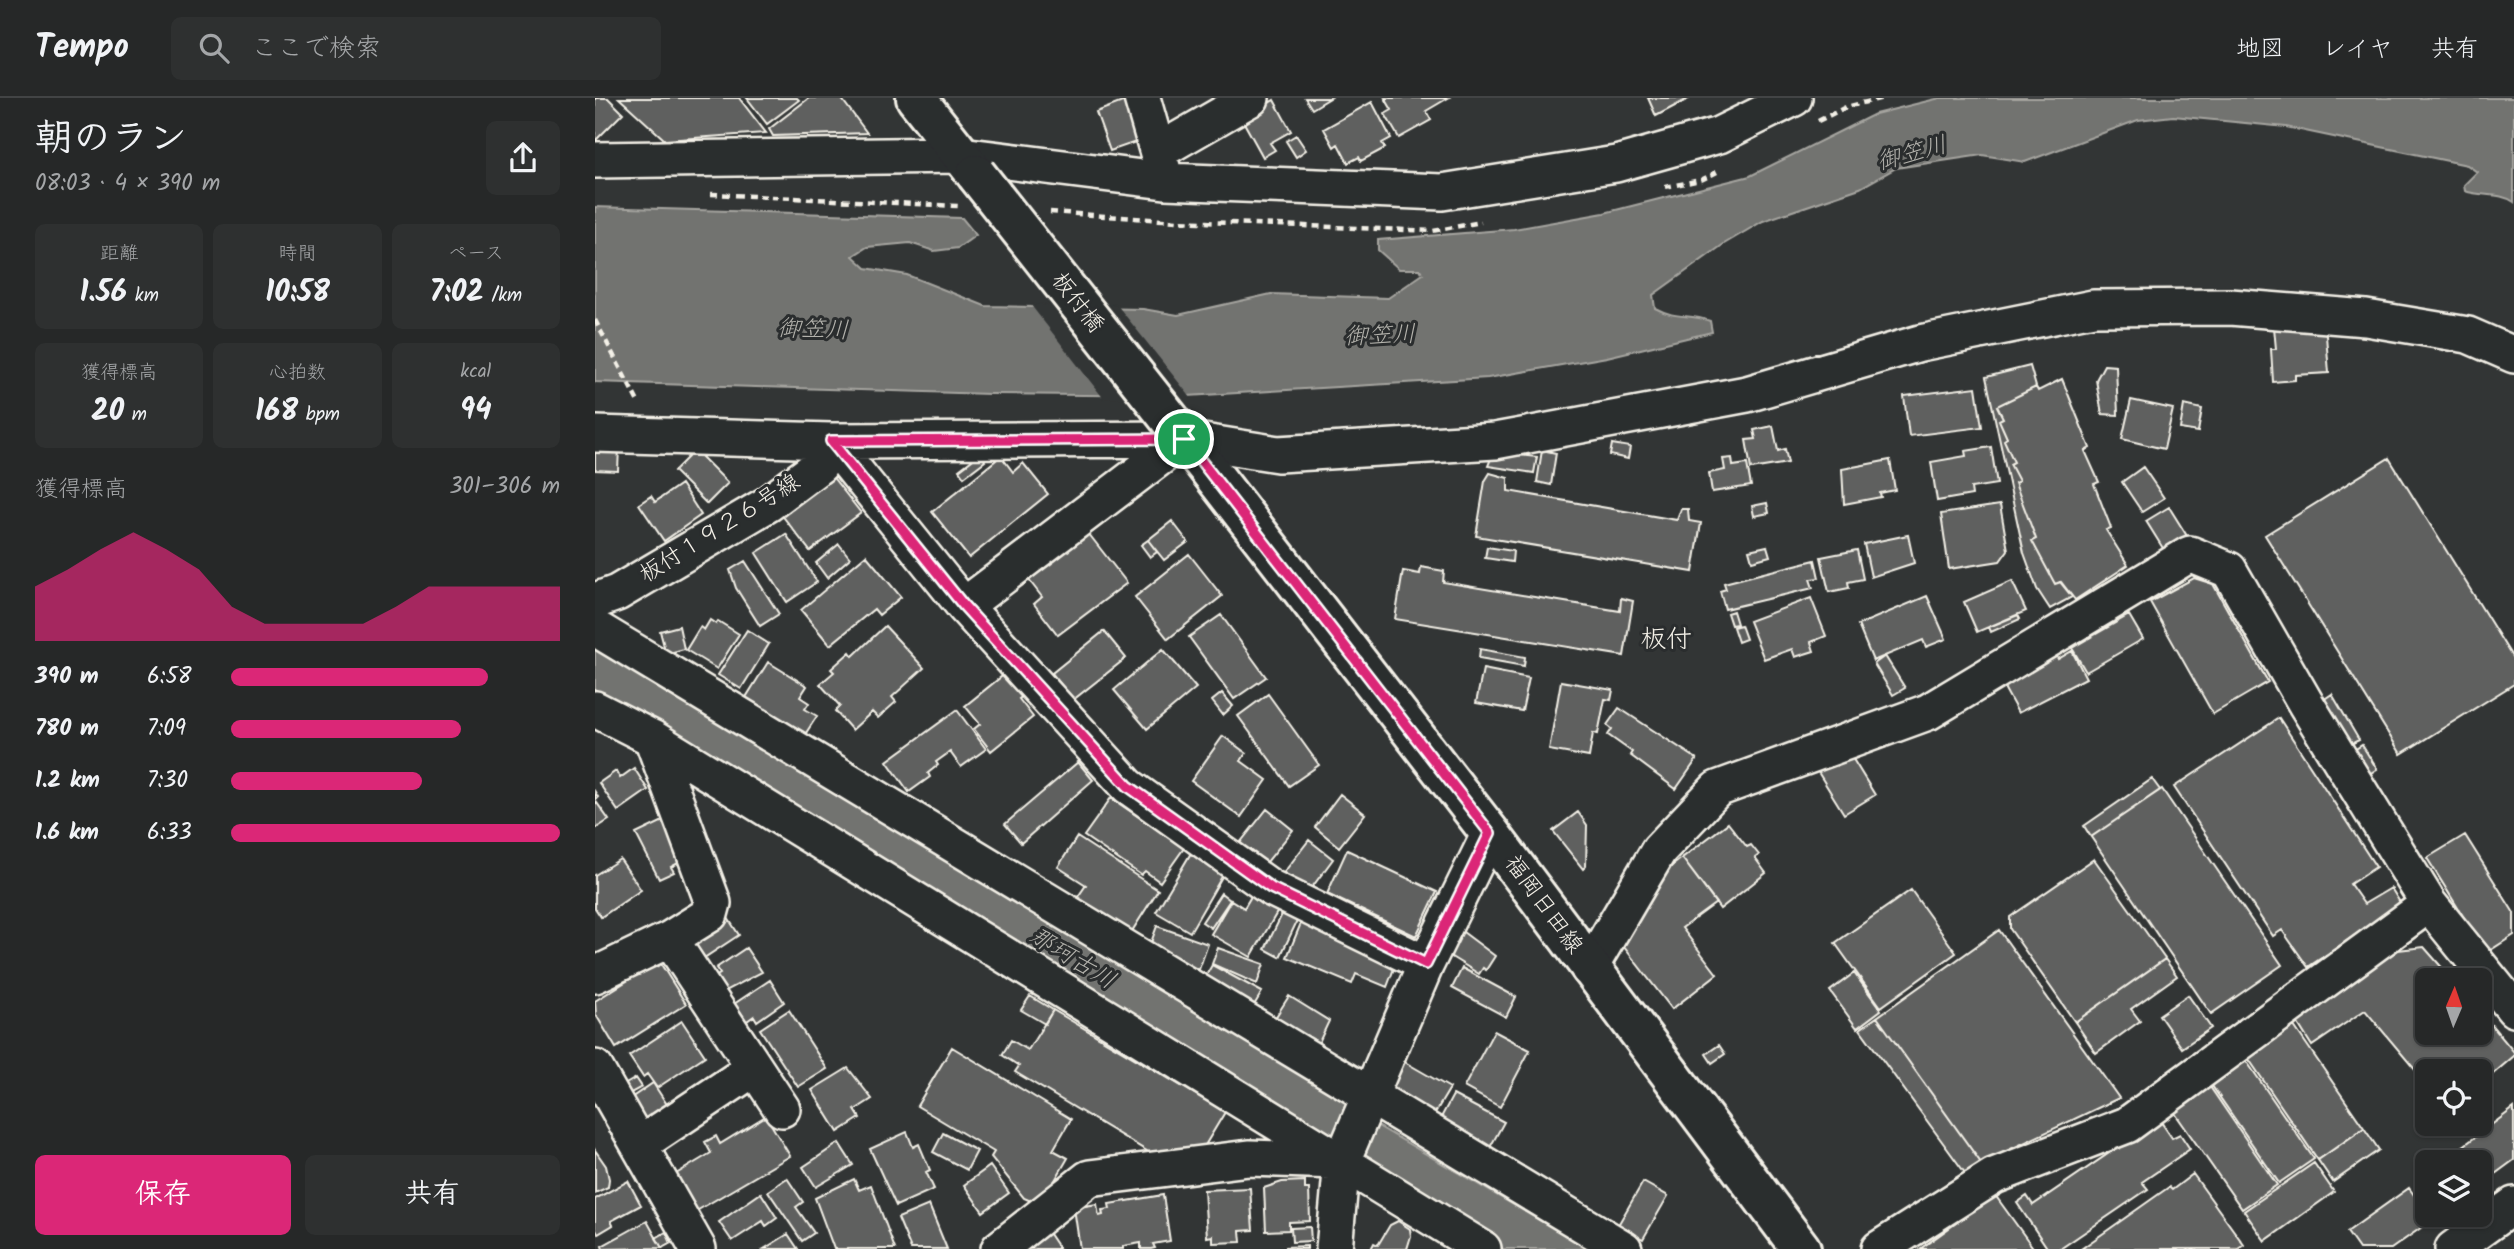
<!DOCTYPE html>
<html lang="ja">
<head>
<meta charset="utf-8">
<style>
	:root { --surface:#262828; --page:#2e3030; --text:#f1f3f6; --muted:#a4a6a8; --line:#424445; --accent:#db2777 }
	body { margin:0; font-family:Kalam,"Klee One",sans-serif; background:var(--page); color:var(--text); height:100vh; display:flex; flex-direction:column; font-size:26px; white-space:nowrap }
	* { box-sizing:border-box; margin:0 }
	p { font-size:23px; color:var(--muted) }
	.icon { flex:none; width:38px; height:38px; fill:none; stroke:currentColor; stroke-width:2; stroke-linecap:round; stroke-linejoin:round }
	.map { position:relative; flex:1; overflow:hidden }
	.drawer { display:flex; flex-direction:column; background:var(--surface); width:595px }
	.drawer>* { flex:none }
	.needle { width:46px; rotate:2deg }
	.controls { position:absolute; left:1820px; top:870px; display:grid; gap:14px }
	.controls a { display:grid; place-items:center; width:77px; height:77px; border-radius:10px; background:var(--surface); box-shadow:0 2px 5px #0004,0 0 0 2px var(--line); font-size:35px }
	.pin { position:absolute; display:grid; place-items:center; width:60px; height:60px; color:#fff; margin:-30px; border:4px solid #fff; border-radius:50%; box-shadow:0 2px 7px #0007 }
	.round { display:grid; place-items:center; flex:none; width:74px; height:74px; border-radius:10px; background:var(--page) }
	.summary { display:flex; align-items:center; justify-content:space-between; height:119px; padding:0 35px }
	h1 { font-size:38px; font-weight:700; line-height:52px }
	.stats { display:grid; grid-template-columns:repeat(3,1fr); gap:10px; height:119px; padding:7px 35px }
	.stats div { display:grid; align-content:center; border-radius:10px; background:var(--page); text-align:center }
	.stats b { font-size:30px; font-weight:700 }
	.stats small { font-size:19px; font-weight:400 }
	.stats p { font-size:19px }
	.chart { height:196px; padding:14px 35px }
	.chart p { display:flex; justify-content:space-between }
	.chart svg { width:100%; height:126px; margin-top:7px; fill:var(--accent); opacity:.7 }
	.primary-button { display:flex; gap:14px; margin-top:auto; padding:14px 35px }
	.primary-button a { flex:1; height:80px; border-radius:10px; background:var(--accent); color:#fff; font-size:28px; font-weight:700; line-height:80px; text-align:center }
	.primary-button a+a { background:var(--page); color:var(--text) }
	ul { padding:0 35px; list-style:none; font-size:23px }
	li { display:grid; grid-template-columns:112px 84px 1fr; align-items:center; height:52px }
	li i { height:18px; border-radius:9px; background:var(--accent) }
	header { display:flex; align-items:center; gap:42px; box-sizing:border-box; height:98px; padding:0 35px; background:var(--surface); border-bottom:2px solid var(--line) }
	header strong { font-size:33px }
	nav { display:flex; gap:38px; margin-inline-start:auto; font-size:24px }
	.search { width:490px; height:63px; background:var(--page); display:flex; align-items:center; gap:18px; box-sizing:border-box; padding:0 24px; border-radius:10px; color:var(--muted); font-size:26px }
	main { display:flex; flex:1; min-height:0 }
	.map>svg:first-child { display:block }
	.water { fill:#727370; stroke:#a6a5a0; stroke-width:2 }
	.pier { fill:#323535 }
	.building { fill:#5f605f; stroke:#f4f1e8; stroke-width:2 }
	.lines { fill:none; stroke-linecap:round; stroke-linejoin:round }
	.minor-casing { stroke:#f4f1e8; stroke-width:40 }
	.major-casing { stroke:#f4f1e8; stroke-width:44 }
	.path { stroke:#f4f1e8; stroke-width:4.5; stroke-dasharray:7 5; stroke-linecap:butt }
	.minor { stroke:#2a2d2e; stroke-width:35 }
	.major { stroke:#2a2d2e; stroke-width:38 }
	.major-bridge-casing { stroke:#f4f1e8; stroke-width:44; stroke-linecap:butt }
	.major-bridge { stroke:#2a2d2e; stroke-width:38 }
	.route-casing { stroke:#fff; stroke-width:14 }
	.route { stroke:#db2777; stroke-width:9 }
	.labels { text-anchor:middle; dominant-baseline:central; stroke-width:6; stroke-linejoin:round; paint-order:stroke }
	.street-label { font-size:23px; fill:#f4f1e8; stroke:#2a2d2e }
	.water-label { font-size:24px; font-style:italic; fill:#b3b2ac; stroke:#2a2d2e }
	.quarter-label { font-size:26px; fill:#f4f1e8; stroke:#2a2d2e }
</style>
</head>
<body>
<header>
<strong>Tempo</strong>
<div class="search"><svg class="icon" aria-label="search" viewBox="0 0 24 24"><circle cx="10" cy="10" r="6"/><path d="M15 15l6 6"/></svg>ここで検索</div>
<nav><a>地図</a><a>レイヤ</a><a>共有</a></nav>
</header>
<main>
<section class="drawer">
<div class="summary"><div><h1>朝のラン</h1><p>08:03 · 4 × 390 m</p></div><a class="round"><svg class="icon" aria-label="share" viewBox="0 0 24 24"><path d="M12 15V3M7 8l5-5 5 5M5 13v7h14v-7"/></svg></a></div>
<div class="stats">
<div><p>距離</p><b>1.56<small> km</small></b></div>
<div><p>時間</p><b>10:58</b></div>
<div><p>ペース</p><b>7:02<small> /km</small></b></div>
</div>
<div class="stats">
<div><p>獲得標高</p><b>20<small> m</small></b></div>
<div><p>心拍数</p><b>168<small> bpm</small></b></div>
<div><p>kcal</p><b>94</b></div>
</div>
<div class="chart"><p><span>獲得標高</span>301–306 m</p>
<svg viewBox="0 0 160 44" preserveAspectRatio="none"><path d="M0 44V25L10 19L20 12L30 6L40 12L50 19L60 32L70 38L80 38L90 38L100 38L110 32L120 25L130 25L140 25L150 25L160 25V44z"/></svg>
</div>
<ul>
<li><b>390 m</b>6:58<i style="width:78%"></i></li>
<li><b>780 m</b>7:09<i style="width:70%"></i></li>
<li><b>1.2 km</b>7:30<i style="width:58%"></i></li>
<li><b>1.6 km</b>6:33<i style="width:100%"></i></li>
</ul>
<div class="primary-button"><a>保存</a><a>共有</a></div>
</section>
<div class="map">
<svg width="1919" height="1151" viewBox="0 0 1919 1151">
	<rect width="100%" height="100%" fill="#323535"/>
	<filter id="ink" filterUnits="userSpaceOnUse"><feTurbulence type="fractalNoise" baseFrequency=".0143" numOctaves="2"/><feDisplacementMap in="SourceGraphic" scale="14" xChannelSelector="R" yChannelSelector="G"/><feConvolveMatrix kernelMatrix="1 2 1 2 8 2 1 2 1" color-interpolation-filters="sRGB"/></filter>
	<g filter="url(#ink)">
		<path class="water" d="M1345,0H1919V104C1905,94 1887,99 1870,93L1869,87L1882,74L1872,67L1691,29L1578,18L1543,22L1430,64L1387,57L1301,70L1265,90L1168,123L1129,146L1058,197L1060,210C1082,222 1093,215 1115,223L1117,234L1012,259L893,280L592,298L395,296L0,284V109L367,120L381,137L363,150L339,153L315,145L272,149L258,158L271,170L312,177L390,208L548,211L583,217L676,196L793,200L828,176L825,171H804L783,152V142L919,131L1009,115L1155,78L1280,16Z
			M0,545L743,993L776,1024L994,1151H903L0,601Z"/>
		<path class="pier" d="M435,206L522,207L597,301H509Z"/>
		<path class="building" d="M0,0H13L28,15L0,43Z
			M24,0H144L171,35L70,42Z
			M152,0H202L204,2L172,26Z
			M214,0H246L272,35L178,38L174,31Z
			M710,0H735L717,11Z
			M790,0H853L831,13L836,22L804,40L790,16L797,12Z
			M1053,0H1095L1061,18Z
			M679,2L696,33L675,45L680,52L668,59L643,14L664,11Z
			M530,3L544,43L515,53L501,14Z
			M777,4L796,40L787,45L790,50L766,63L764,59L753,65L743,46L739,49L729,31Z
			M701,37L711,52L701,59L691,43Z
			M1730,225L1734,275L1700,277V282L1678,284L1676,251H1681L1679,229Z
			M1509,267L1521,268L1523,317L1507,316L1501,282Z
			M1435,268L1441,289L1402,308L1408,320L1404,322L1412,340L1409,342L1419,364L1415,366L1424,383L1420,385L1441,441L1437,443L1460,486L1465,484L1477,499L1455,511L1442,491L1429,455L1391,279Z
			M1467,281L1495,350L1490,353L1504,384L1499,386L1516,430L1511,432L1533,467L1480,502L1466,484L1460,486L1437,443L1441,441L1420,385L1424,383L1415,366L1419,364L1409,342L1412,340L1404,322L1408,320L1402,308L1441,289L1443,293Z
			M1381,289L1387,329L1314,338L1309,298Z
			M1536,302L1578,311L1569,351L1527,341Z
			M1589,307L1607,311L1603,334L1585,331Z
			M1178,328L1183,353L1190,351L1193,365L1156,371L1151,342L1161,341L1159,332Z
			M1017,346L1035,349L1033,361L1015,357Z
			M0,348L24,349L23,373L0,372Z
			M1396,349L1402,386L1376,390L1377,397L1342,403L1336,364L1371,358L1370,353Z
			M100,352L133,385L112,406L79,373Z
			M947,352L961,355L956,387L942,384Z
			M385,356L390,363L369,379L364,372Z
			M913,356L942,359L939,375L893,368L897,358Z
			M406,358L418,374L428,365L453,396L374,460L337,414Z
			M1137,360L1138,368L1152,366L1156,388L1117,394L1114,375L1130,372L1128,361Z
			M1794,360L1919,562V586L1806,656L1670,437Z
			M1295,362L1300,392L1285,395L1286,399L1249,406L1247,371Z
			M1548,369L1569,400L1547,414L1527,384Z
			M895,375L913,380V393L1082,422L1086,411H1093L1094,423L1106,425L1098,474L881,438L890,383Z
			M236,377L266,415L215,453L186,416Z
			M86,386L106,417L69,443L44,406L56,398L60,404Z
			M1172,405L1174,415L1159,418L1157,408Z
			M1405,407L1413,452L1405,463L1354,471L1346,416Z
			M1574,409L1592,438L1569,452L1551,423Z
			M577,423L593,444L569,462L553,442Z
			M490,431L532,485L463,537L439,506L447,499L430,477Z
			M191,436L222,484L192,504L161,455Z
			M1313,437L1319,465L1276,479L1269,446Z
			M553,442L562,454L555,459L546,447Z
			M244,446L255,460L232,480L221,465Z
			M1172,448L1175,458L1157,463L1154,452Z
			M892,449L918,453L917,464L890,460Z
			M1262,452L1268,481L1253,484L1254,490L1234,494L1226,459Z
			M594,456L627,498L573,541L540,499Z
			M271,457L306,499L284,517L279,511L235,547L206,512Z
			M1220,462L1224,480L1215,481L1218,490L1130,511L1125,493L1131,491L1129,485Z
			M150,463L184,516L165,528L141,490L135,472Z
			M826,469L849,473L848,484L1025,513L1026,500L1038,503L1029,558L800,521L808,473L825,476Z
			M1599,480L1618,486L1673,584L1618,616L1555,504Z
			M1417,483L1431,513L1382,534L1369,504Z
			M1332,498L1351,541L1331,549L1328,542L1278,563L1263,527Z
			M1216,500L1231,538L1216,544L1219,553L1200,559L1197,551L1169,561L1154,523Z
			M1138,513L1142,526L1136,527L1132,515Z
			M626,517L671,579L639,601L594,539Z
			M1423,517L1425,521L1396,534L1394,529Z
			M1534,517L1548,541L1491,574L1477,550Z
			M115,522L121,526L123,523L144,536L122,571L91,552L105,529L109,532Z
			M1146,527L1151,541L1143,544L1138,529Z
			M84,528L89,551L71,556L65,533Z
			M290,528L329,570L297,599L301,604L283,620L277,614L257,632L240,613L245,608L225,586L239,574L236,571L255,554L258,558Z
			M152,532L174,546L146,591L123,577Z
			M509,533L531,560L478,602L457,575Z
			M568,551L601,590L552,631L519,592Z
			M885,551L930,559L929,568L884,560Z
			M1477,553L1491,580L1423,615L1407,586L1461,557L1463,561Z
			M1290,558L1310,590L1298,597L1279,566Z
			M173,564L212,588L205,599L214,605L210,611L222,618L209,638L150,601Z
			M888,571L934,580L927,613L881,605Z
			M411,575L429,597L424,601L438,619L396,653L379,631L385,626L370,608Z
			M966,583L1018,592L1016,602L1010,601L1003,636L998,635L994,659L954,652Z
			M627,595L638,608L628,617L617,603Z
			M673,596L724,667L694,688L643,618Z
			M1737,596L1764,642L1754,647L1728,602Z
			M1024,610L1102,661L1081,691L1035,657L1037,654L1013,637L1017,631L1012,627Z
			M362,612L391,651L366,669L355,654L341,664L343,667L333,675L335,679L314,694L292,663Z
			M1684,620L1781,769L1755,786L1769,806L1796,790L1806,806L1713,869L1687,832L1678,838L1579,689Z
			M628,638L651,655L646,663L672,682L646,719L596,683Z
			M1767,647L1782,671L1768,680L1753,656Z
			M1253,653L1280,697L1249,716L1218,666Z
			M483,664L498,682L426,745L410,726Z
			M39,670L53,692L23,713L4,685L21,673L25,680Z
			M1557,681L1565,692L1496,739L1489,728Z
			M1567,691L1687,867L1616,916L1496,739Z
			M0,694L3,699L0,702L14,722L0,731Z
			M745,696L770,716L744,749L720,729Z
			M516,700L589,750L565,784L550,773L546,777L489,738Z
			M672,711L698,732L668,769L641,750Z
			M983,714L992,727L991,768L988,771L958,733Z
			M68,723L89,762L76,769L79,774L64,781L41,736Z
			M1133,725L1152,749L1156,747L1164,757L1160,760L1171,775L1125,811L1087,760Z
			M1870,737L1919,815V837L1891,855L1832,760Z
			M482,739L563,792L532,841L478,806L491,787L463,769Z
			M714,742L738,761L712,796L687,777Z
			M752,752L842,794L821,838L732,796Z
			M596,755L629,775L595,834L561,814Z
			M1087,760L1121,805L1087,830L1122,876L1077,911L1022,840L1054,786Z
			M25,761L46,792L6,819L0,810V777Z
			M1499,761L1570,861L1480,924L1415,831V819Z
			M1316,792L1361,855L1286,909L1240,845Z
			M626,795L635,802L616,830L607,824Z
			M658,795L684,811L656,859L616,836L636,802L649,810Z
			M689,812L704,819L685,859L670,851Z
			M131,817L144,837L106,862L96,847Z
			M706,825L801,865L792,889L761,876L757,886L692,859Z
			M562,828L613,846L603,874L554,850Z
			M860,828L900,858L891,872L888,870L884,876L845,852Z
			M1404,832L1524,1000L1386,1065L1282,919Z
			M1829,849L1858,882H1832V934H1885V913L1919,954V958L1885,987V973H1832V986L1770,912L1717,948L1700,921L1803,852Z
			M151,850L167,874L127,895L118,880L125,876L121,870Z
			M623,850L669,866L662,886L617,866Z
			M1570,861L1582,878L1536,911L1545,923L1501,955L1480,924Z
			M64,863L91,906L21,950L1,917L0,903Z
			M617,867L667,894L655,914L606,886Z
			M867,870L921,899L911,919L857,890Z
			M1259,875L1286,912L1262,930L1235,893Z
			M175,882L189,904L162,923L159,918L145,928L133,910Z
			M1593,897L1616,930L1587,950L1564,917Z
			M435,898L458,912L450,926L426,912Z
			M694,898L734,923L718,957L675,928Z
			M194,912L232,971L203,989L165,931Z
			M458,912L630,1014L603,1059L581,1061L566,1052L562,1059L420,974L424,968L407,957L416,942L433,952Z
			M1282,919L1386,1065L1370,1075L1265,931Z
			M87,923L110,958L62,990L52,976L48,979L34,958Z
			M1699,928L1769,1030L1723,1062L1653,960Z
			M899,933L935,952L905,1009L869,989Z
			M1124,947L1130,956L1117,965L1111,956Z
			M357,949L476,1021L458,1052L473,1060L456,1089L436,1103L429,1100L396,1059L399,1054L322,1008Z
			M1650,961L1719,1061L1684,1085L1615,985Z
			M808,963L855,990L834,1025L787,998Z
			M253,970L277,1001L260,1012L265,1020L243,1034L217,992Z
			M41,980L47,989L34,996L29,987Z
			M58,985L73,1008L53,1021L45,1019L33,1002Z
			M1613,986L1682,1087L1647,1111L1577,1011Z
			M858,997L909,1024L892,1055L842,1027Z
			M1919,1010V1062L1885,1087V1064H1859L1855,1058Z
			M171,1018L195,1058L98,1115L76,1079L116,1055L110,1044L121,1038L125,1046Z
			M1564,1021L1577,1040L1585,1036L1595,1051L1547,1084L1553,1091L1465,1151H1453L1422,1105L1432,1098L1438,1107Z
			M1769,1030L1784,1052L1738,1084L1723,1062Z
			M312,1034L318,1049L324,1046L335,1072L331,1074L339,1091L301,1108L275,1051Z
			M348,1035L382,1053L372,1072L338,1054Z
			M244,1045L258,1067L221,1089L208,1069Z
			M0,1052L11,1068L14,1081L13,1089L0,1095Z
			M1719,1065L1739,1094L1670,1143L1649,1113Z
			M395,1068L414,1095L388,1114L369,1087Z
			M1598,1076L1649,1147L1643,1151H1486L1574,1089L1577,1092Z
			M192,1080L208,1104L201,1109L219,1135L207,1143L173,1093Z
			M259,1081L264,1092L276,1087L300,1151H239L220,1100Z
			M33,1083L46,1107L16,1123L18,1127L3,1136L0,1130V1101Z
			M710,1083V1091H714L715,1123L694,1124V1132L671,1133L669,1090L687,1084Z
			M1048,1084L1073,1098L1048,1141L1023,1127Z
			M655,1090L658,1132L645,1133L646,1144L618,1145V1138L612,1139L609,1092Z
			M1814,1090L1837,1122L1796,1151H1764L1752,1134Z
			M166,1095L182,1120L171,1128L168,1123L137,1143L124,1124Z
			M568,1097L575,1143L558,1146L560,1150L556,1151H546V1145L528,1148V1151H485L479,1110L502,1106L504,1118L508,1117L507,1112L515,1111L514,1106Z
			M1400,1097L1439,1151H1325Z
			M334,1107L352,1151H316L303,1120Z
			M52,1123L67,1150L8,1151L7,1148Z
			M803,1123L815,1131L816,1138L812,1151H776L779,1145L783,1147L795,1127Z
			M715,1129L716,1143L697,1144L696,1130Z
			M450,1130L464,1151H420Z
			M71,1134L76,1145L67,1150L61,1140Z
			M193,1136L203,1151H169Z
			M712,1148V1151H691V1149Z"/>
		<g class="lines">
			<g class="minor-casing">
				<path id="minor" d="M547,0L569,76
					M564,53L656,0
					M0,62L366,57L570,83L847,94L1021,66L1124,37L1199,0
					M0,336L236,343L589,341L683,356L900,343L1152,296L1325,245L1498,210L1635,209L1771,220L1873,237L1919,257
					M0,503L22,495L173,406L225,367L236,343L369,508L533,688L676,790L831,866
					M369,508L589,341
					M0,530L1029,1151
					M0,611L57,640L118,805L115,816L75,841L0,877
					M57,640L888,1151
					M75,841L187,1011
					M994,871L1064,752L1122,691L1333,614L1595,456L1634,472L1711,606L1834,806L1919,911
					M0,970L103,1151
					M44,1047L158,971
					M404,1151L494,1080L654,1060L743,1063
					M739,1151L747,1063L831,866L895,735
					M1284,1151L1399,1078L1532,1027L1834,806
					M1858,1151L1919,1107"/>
			</g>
			<g class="major-casing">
				<path id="major" d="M321,0L381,76
					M584,333L895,735L1206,1151"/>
			</g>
			<path class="path" d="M1223,23L1251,9L1288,0
				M1070,89L1106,82L1122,74
				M116,96L363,108
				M455,114L582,123L838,133L886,124
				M0,222L43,304"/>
			<use href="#minor" class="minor"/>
			<use href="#major" class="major"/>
			<g class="major-bridge-casing">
				<path id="major-bridge" d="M381,76L584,333"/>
			</g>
			<use href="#major-bridge" class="major-bridge"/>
		</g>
	</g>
	<g class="lines" filter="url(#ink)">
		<g class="route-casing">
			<path id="route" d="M589,341L895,735L831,866L676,790L533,688L369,508L236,343Z"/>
		</g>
		<use href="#route" class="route"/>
	</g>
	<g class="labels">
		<g class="street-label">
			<text transform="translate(482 205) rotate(52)">板付橋</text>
			<text transform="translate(125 431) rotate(-32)">板付１９２６号線</text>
			<text transform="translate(948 807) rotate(54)">福岡日田線</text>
		</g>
		<g class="water-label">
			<text transform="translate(1317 56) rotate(-15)">御笠川</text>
			<text transform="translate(218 232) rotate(2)">御笠川</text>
			<text transform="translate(785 238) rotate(-2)">御笠川</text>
			<text transform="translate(477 861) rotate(31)">那珂古川</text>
		</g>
		<g class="quarter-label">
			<text x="1071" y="542">板付</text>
		</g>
	</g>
</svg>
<div class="controls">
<a><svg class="needle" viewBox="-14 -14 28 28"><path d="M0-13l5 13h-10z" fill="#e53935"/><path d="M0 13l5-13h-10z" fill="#a4a6a8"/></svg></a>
<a><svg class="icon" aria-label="locate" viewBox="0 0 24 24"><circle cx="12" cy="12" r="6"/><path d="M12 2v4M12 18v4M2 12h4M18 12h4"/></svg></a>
<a><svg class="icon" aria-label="layers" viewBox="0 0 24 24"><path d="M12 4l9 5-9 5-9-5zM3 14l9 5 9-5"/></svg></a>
</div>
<div class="pin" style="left:589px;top:341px;background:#1e9e55"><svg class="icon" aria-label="arrive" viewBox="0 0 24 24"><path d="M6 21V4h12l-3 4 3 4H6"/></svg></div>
</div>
</main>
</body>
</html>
